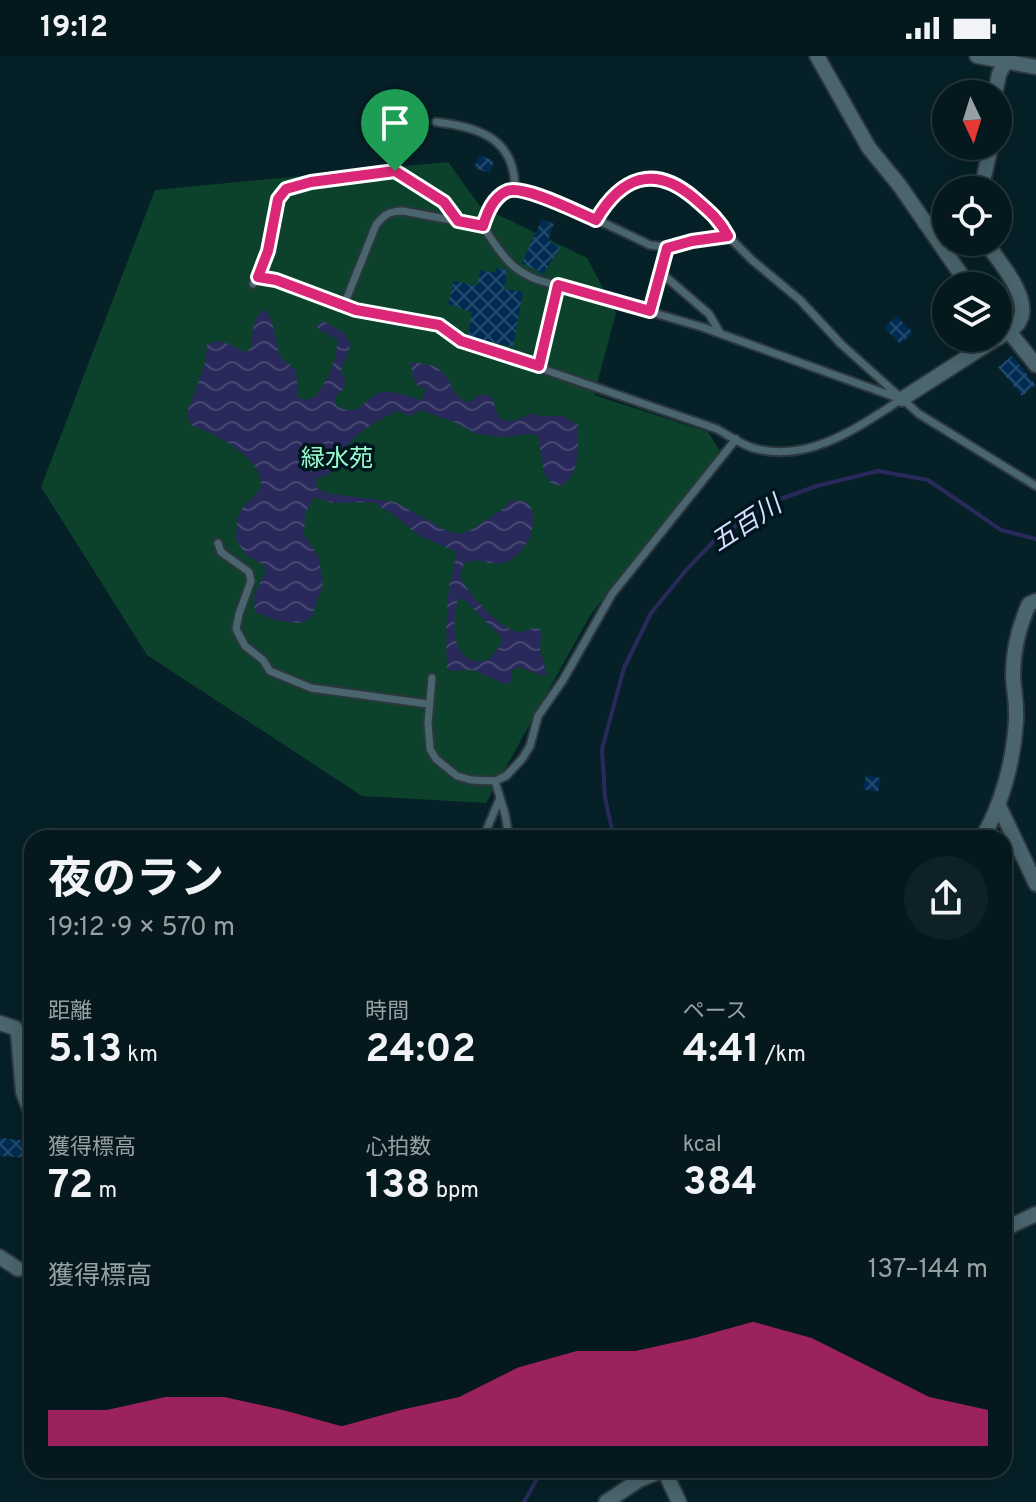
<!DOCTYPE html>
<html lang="ja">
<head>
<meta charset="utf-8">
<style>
	:root { --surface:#04181d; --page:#0d2126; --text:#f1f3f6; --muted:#97a0a4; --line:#25373b; --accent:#db2777 }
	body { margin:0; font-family:Overpass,"Noto Sans JP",sans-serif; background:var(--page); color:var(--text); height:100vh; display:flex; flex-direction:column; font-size:30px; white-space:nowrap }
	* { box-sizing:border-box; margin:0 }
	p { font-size:26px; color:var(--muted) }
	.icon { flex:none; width:44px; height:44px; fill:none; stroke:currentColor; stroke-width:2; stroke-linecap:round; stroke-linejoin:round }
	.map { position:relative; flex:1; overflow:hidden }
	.panel { position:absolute; left:24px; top:774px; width:988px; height:648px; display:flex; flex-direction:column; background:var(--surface); border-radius:24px; box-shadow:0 4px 20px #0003,0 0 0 2px var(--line) }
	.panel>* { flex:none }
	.needle { width:52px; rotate:176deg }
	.buttons { position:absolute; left:932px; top:24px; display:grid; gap:16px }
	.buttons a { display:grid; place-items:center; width:80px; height:80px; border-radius:50%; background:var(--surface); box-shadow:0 4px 20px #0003,0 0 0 2px var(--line); font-size:40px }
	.pin { position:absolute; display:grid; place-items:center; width:68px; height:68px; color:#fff; margin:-82px -34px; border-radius:50% 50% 50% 0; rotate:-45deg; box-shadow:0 0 8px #0007 }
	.pin .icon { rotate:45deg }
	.round { display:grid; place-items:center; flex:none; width:84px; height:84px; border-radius:42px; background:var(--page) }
	.summary { display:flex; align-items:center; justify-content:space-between; height:136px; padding:0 24px }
	h1 { font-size:44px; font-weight:700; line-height:60px }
	.metrics { display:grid; grid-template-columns:repeat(3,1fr); gap:12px; height:136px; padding:8px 24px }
	.metrics div { display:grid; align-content:center }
	.metrics b { font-size:40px; font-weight:700 }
	.metrics small { font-size:22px; font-weight:400 }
	.metrics p { font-size:22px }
	.chart { height:224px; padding:16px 24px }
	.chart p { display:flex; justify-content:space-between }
	.chart svg { width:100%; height:144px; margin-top:8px; fill:var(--accent); opacity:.7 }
	.status { display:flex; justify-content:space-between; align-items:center; height:56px; padding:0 40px; background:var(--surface); direction:ltr }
	.status svg { height:22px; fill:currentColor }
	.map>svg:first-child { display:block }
	.garden { fill:#0c412c }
	.water { fill:url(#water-waves); fill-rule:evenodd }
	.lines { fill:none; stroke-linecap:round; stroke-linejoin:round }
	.stream { stroke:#292a5b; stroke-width:4 }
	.building { fill:url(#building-cross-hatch) }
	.lane-casing { stroke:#2d373e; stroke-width:11 }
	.street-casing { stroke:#2d373e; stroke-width:18 }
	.lane { stroke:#4a656e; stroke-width:7 }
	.street { stroke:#4a656e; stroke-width:14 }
	.route-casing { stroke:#fff; stroke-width:16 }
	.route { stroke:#db2777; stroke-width:10 }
	.labels { text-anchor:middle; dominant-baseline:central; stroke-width:7; stroke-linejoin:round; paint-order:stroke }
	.park-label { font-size:24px; fill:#98fccc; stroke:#00161e }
	.water-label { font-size:26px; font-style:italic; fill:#d9ddff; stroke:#00161e }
</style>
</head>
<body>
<div class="status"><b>19:12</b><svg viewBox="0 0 49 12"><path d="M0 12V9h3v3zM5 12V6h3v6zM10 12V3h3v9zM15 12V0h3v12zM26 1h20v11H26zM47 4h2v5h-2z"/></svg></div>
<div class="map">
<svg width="1036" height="1446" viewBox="0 0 1036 1446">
	<defs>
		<pattern id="water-waves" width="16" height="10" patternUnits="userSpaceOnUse" patternTransform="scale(2)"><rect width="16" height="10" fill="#292a5b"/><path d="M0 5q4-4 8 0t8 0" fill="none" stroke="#474872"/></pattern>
		<pattern id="building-cross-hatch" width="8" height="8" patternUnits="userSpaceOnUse" patternTransform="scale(2)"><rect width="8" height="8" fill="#002c54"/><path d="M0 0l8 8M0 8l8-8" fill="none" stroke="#244a6c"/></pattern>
	</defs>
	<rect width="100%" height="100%" fill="#062027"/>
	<path class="garden" d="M448,106L480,150L587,202L616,257L594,339L708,376L721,397L591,558L486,747L362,740L147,599L41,431L155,134Z"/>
	<path class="water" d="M266,254L272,267L280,301L296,314L298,342L305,344L315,341C327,325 338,304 337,283L318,273V269L323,265L344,277L351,288L341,315L345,322L343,333L336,340V350C362,364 363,340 383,336C395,334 410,341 421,344L426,334L415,327L410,307C459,305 443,342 470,346C478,339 482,337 492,341L498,361C512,370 519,362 533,357L541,361L562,359L578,369C577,393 582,413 562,430L552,428L544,417L538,379L527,378L503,381L477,378L457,367L421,354L411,360L398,355C377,364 353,378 341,398C330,415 338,416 316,423L317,433L331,438L395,446L447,475L460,478L471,474L503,453L510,444L527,446C543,464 525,503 502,507C489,509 477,501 464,507L460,520C465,535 498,570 514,575C523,578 530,571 539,572L541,577L540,593L547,619L543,620L519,611L512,614L511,625L506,629L474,614L451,615L447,612C446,585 446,560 449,533C451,520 456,509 455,495L418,479L397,461L373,446L333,447L314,441L305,458L304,479L318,499L323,528L312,560L302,567L279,565L255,556L254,540L265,517L264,509L247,500L236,484L237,465L242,452L260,434C269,404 213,377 191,369L187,357L205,308L207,289C220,280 232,291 245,296L251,292C253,279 251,259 266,254ZM458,542L466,545L501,581L502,587L490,603C451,616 451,567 458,542Z"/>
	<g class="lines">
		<path class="stream" d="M614,782L605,742L602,693L624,612L651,557L688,512L717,482L772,446L817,430L878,415L928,424L1001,474L1036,483
			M524,1446L542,1414"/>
	</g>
	<path class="building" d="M479,99L494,105L490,117L474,112Z
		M542,163L554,168L548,184L560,192L543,218L522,207Z
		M496,212L507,214L504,233L523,236L513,291L468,281L472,256L448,248L454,225L477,230L480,214L495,217Z
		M946,238V269L931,251Z
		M897,260L913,277L900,288L884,271Z
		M1012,300L1036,329L1022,340L998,311Z
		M866,719L881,722L878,736L863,733Z
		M0,1082L30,1085L29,1102L0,1100Z"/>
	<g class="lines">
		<g class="lane-casing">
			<path id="lane" d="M436,66C480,71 515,83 515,133
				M596,164L618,133L654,123L676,128L720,164L728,180L752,204L800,244L841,288L919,358L1036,430
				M660,216L709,258L720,277
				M258,221L276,224L356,254L439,269L461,285L717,373C730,380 743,390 757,393C811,406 858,371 902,343
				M253,228L268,195L278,143L286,133L311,126L395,115L444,146L458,165
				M558,229C517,222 504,204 483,170C487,157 493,141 506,135C525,127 627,178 650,189C674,193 703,183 728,180
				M344,249L376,169C384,159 389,155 403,155L483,170
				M650,255L667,192
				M539,310L558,229L702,271L898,342
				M218,487L221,496L249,516L251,525L239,558L236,573L245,590L263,604L270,615L311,632L428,648
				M432,622L428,667L430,693L436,703L457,720L471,724L495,725L506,720L522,703L530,690L538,660L563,624L612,538L736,383
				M495,725L505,758L509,782
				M483,782L500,742"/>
		</g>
		<g class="street-casing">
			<path id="street" d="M817,0L869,92L900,130L969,230
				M977,0L1036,11
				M995,38L999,18L1006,5
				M981,134L991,90
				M925,167L946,165
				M985,186C998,204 1033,243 1019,266C1015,273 1005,277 998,282
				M998,262L1036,309
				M902,343L997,282
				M999,750L1036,828
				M982,782C1002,749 1014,703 1016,664C1017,649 1014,635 1013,620C1013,596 1019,570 1029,548L1036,545
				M0,967L15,972L18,977L23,1036L32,1059
				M1004,1173L1036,1158
				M0,1201L18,1213
				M664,1414L679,1446
				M606,1446L639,1424L664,1414"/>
		</g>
		<use href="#lane" class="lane"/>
		<use href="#street" class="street"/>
	</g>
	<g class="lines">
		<g class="route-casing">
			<path id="route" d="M395,115L444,146L458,165L483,170C487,157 493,141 507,135C523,128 579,157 596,164C621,121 654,108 694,142C709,155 719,163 728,180L692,185L667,192L650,255L558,229L539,310L461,285L439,269L356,254L276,224L258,221L268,195L278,143L286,133L311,126Z"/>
		</g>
		<use href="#route" class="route"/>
	</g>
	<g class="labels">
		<g class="park-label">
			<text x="337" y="404">緑水苑</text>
		</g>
		<g class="water-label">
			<text transform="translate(747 469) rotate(-33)">五百川</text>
		</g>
	</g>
</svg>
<div class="buttons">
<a><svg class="needle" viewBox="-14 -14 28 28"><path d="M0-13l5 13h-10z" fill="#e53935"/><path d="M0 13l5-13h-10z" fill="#97a0a4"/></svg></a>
<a><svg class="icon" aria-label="locate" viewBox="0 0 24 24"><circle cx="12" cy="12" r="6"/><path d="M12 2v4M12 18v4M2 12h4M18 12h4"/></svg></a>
<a><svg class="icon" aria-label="layers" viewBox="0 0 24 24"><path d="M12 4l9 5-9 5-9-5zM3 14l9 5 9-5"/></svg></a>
</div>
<div class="pin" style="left:395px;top:115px;background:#1e9e55"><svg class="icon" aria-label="arrive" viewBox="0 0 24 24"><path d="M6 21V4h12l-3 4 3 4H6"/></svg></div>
<section class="panel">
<div class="summary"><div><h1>夜のラン</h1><p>19:12 · 9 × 570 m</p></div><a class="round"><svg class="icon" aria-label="share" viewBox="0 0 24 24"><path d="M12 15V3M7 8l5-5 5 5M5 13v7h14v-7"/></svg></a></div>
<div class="metrics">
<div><p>距離</p><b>5.13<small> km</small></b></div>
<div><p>時間</p><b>24:02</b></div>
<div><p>ペース</p><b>4:41<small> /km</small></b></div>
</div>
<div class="metrics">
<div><p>獲得標高</p><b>72<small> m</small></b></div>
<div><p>心拍数</p><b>138<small> bpm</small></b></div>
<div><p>kcal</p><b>384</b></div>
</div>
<div class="chart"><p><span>獲得標高</span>137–144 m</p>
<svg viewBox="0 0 160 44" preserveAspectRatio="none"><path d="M0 44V33L10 33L20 29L30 29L40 33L50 38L60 33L70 29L80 20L90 15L100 15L110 11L120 6L130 11L140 20L150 29L160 33V44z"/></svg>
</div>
</section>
</div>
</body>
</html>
